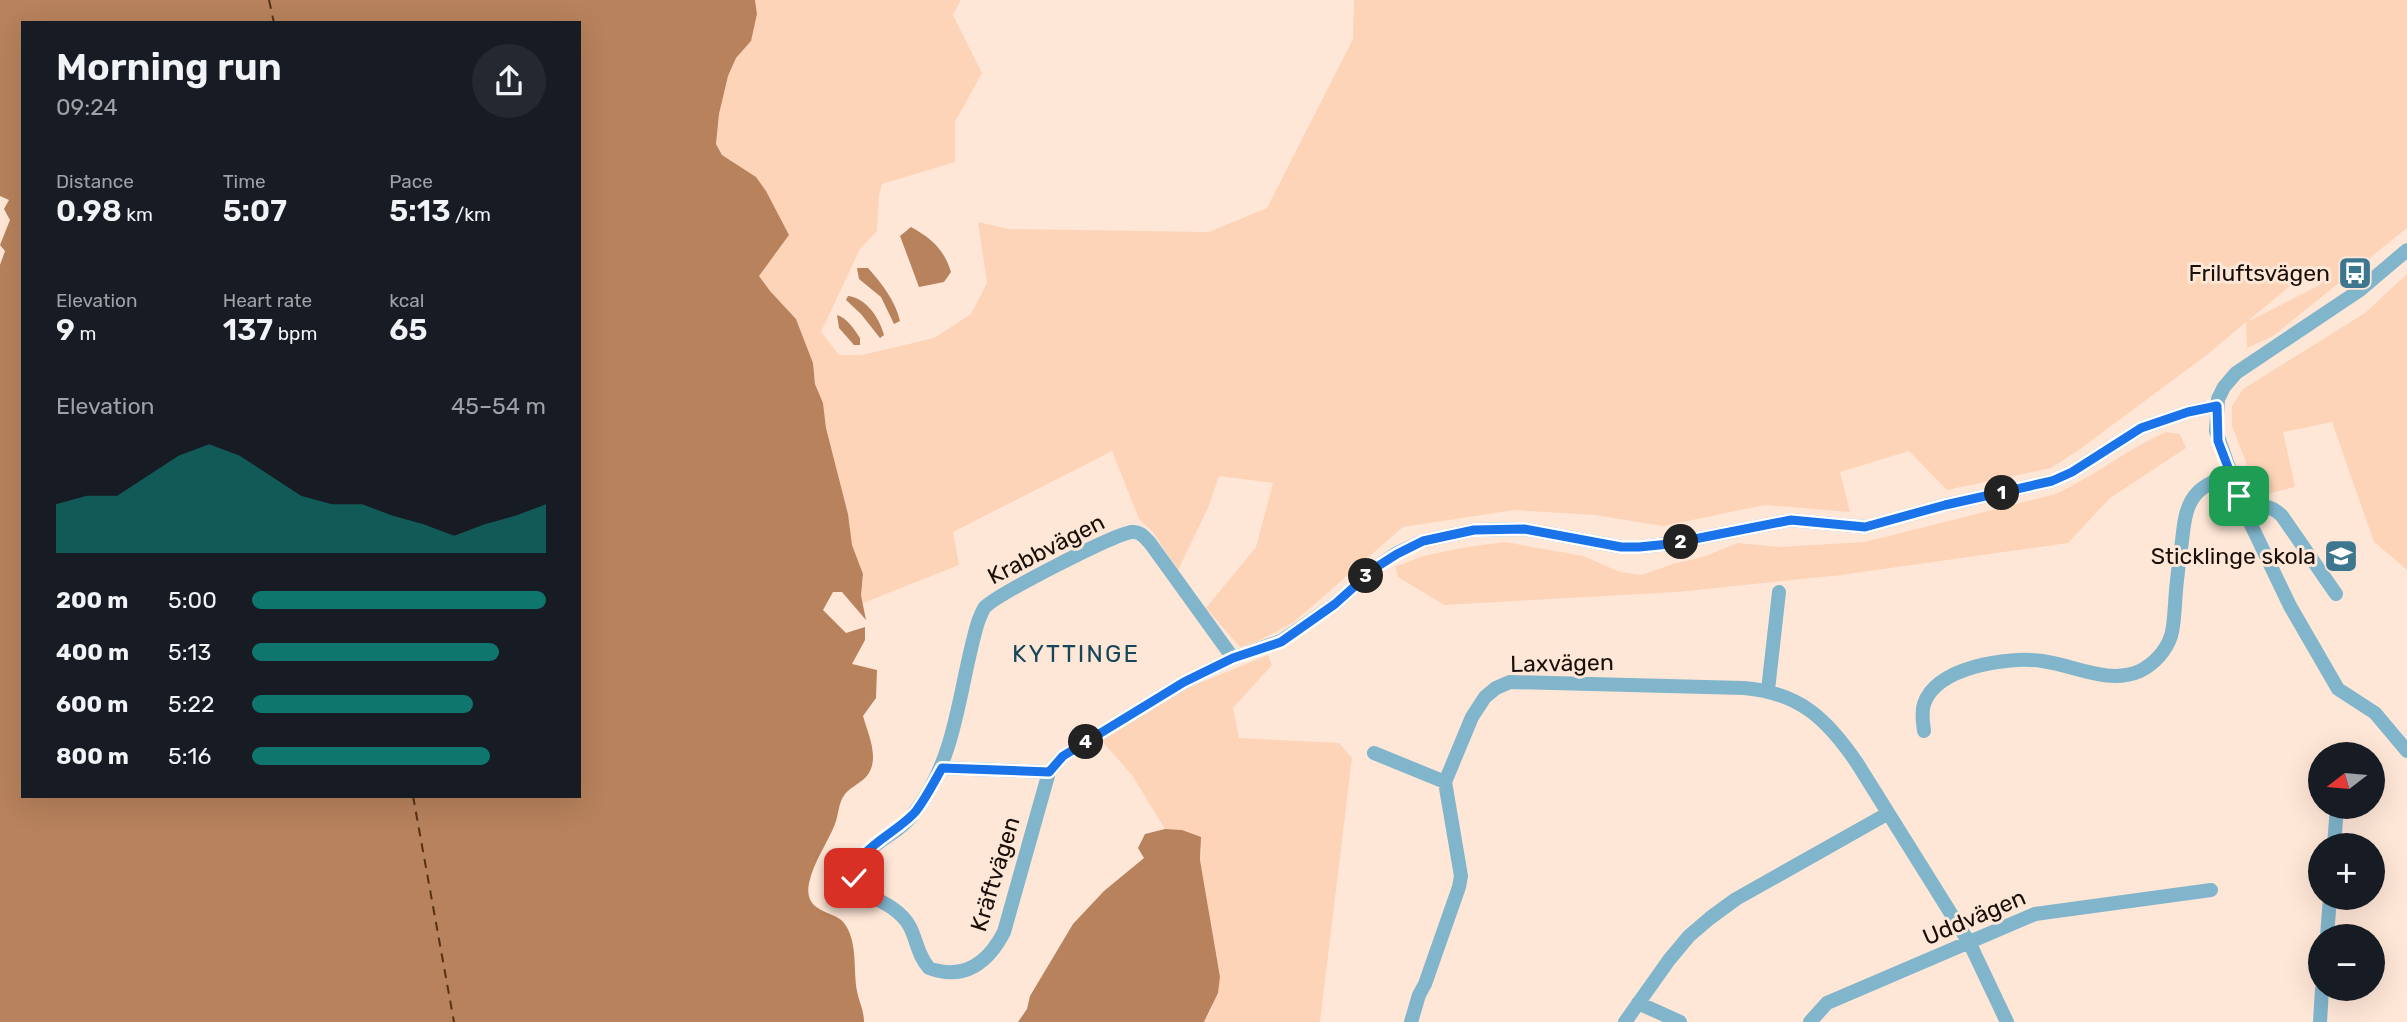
<!DOCTYPE html>
<html lang="en">
<head>
<meta charset="utf-8">
<style>
	:root { --surface:#171b24; --page:#242831; --text:#f1f3f6; --muted:#9ea1a6; --accent:#0f766e }
	body { margin:0; font-family:Rubik,sans-serif; background:var(--page); color:var(--text); height:100vh; display:flex; flex-direction:column; font-size:26px; white-space:nowrap }
	* { box-sizing:border-box; margin:0 }
	p { font-size:23px; color:var(--muted) }
	.icon { flex:none; width:38px; height:38px; fill:none; stroke:currentColor; stroke-width:2; stroke-linecap:round; stroke-linejoin:round }
	.map { position:relative; flex:1; overflow:hidden }
	.sheet { position:absolute; left:21px; top:21px; width:560px; height:777px; display:flex; flex-direction:column; background:var(--surface); border-radius:0px; box-shadow:0 7px 28px #0002 }
	.sheet>* { flex:none }
	.needle { width:46px; rotate:254deg }
	.buttons { position:absolute; left:2308px; top:742px; display:grid; gap:14px }
	.buttons a { display:grid; place-items:center; width:77px; height:77px; border-radius:50%; background:var(--surface); box-shadow:0 7px 28px #0002; font-size:35px }
	.pin { position:absolute; display:grid; place-items:center; width:60px; height:60px; color:#fff; margin:-30px; border-radius:14px; box-shadow:0 4px 10px #0006 }
	.km { position:absolute; width:35px; height:35px; margin:-18px; border-radius:50%; background:#222; color:#fff; font-size:19px; line-height:35px; text-align:center }
	.round { display:grid; place-items:center; flex:none; width:74px; height:74px; border-radius:37px; background:var(--page) }
	.summary { display:flex; align-items:center; justify-content:space-between; height:119px; padding:0 35px }
	h1 { font-size:38px; font-weight:600; line-height:52px }
	.stats { display:grid; grid-template-columns:repeat(3,1fr); gap:10px; height:119px; padding:7px 35px }
	.stats div { display:grid; align-content:center }
	.stats b { font-size:30px; font-weight:600 }
	.stats small { font-size:19px; font-weight:400 }
	.stats p { font-size:19px }
	.chart { height:196px; padding:14px 35px }
	.chart p { display:flex; justify-content:space-between }
	.chart svg { width:100%; height:126px; margin-top:7px; fill:var(--accent); opacity:.7 }
	ul { padding:0 35px; list-style:none; font-size:23px }
	li { display:grid; grid-template-columns:112px 84px 1fr; align-items:center; height:52px }
	li i { height:18px; border-radius:9px; background:var(--accent) }
	.map>svg:first-child { display:block }
	.green { fill:#fdd4b8; fill-rule:evenodd }
	.water { fill:#b7825c; fill-rule:evenodd }
	.lines { fill:none; stroke-linecap:round; stroke-linejoin:round }
	.ferry { stroke:#573115; stroke-width:2; stroke-dasharray:9 7; stroke-linecap:butt }
	.minor { stroke:#80b5cc; stroke-width:14 }
	.route-casing { stroke:#fff; stroke-width:14 }
	.route { stroke:#1a73e8; stroke-width:9 }
	.labels { text-anchor:middle; dominant-baseline:central; stroke-width:6; stroke-linejoin:round; paint-order:stroke }
	.poi-label { font-size:23px; fill:#190f09; stroke:#ffe7d7; text-anchor:end }
	.street-label { font-size:23px; fill:#190f09; stroke:#ffe7d7 }
	.neighbourhood-label { font-size:24px; letter-spacing:2px; fill:#164659; stroke:#ffe7d7 }
</style>
</head>
<body>
<div class="map">
<svg width="2407" height="1022" viewBox="0 0 2407 1022">
	<rect width="100%" height="100%" fill="#ffe7d7"/>
	<path class="green" d="M755,0H961L953,15L982,73L955,122V162L882,184L879,196L877,231L860,249L821,332L839,355H862L934,338L971,314L987,283L978,222L1009,229L1209,232L1267,208L1353,39L1354,0H2407V228L2273,336L2247,348L2246,322L2208,354L2080,449L2051,468L1947,490L1909,451L1840,472L1850,512L1765,505L1663,526L1594,515L1514,510L1403,527L1294,622L1256,642L1240,647L1206,608L1256,547L1273,483L1219,476L1208,508L1178,570L1152,531L1139,519L1112,451L953,532L959,565L863,603L861,595L863,574L852,545L848,514L826,428L823,403L815,384L813,363L796,319L770,291L759,276L789,235L756,177L722,155L716,144L719,114L728,76L736,58L751,41L757,14ZM2312,268L2320,285L2249,321V320Z
		M2407,274V570L2374,542L2332,422L2283,432L2295,487L2259,496L2232,426V406L2243,389L2365,313Z
		M2166,432L2180,434L2186,448L2110,498L2068,543L1841,575L1678,592L1444,605L1398,577L1395,567L1423,556L1467,547L1505,542L1583,556L1620,572L1642,575L1673,564L1706,556L1737,543L1779,547L1865,542L2056,494C2095,476 2127,449 2166,432Z
		M1268,655L1272,665L1233,708L1239,738L1339,743L1352,758L1320,1022H1204L1211,1011L1220,977L1200,860L1202,849L1182,830L1165,829L1132,775L1100,739L1178,692Z"/>
	<path class="water" d="M0,0H755L757,14L751,41L736,58L728,76L719,114L716,144L722,155L756,177L766,191L789,235L759,276L770,291L796,319L813,363L815,384L823,403L826,428L848,514L852,545L863,574L861,595L866,620L842,592H833L823,610L846,633L865,627V640L852,664L877,670L876,698L863,716C868,734 881,760 866,777C860,783 851,787 845,794C838,803 839,814 835,824C827,844 814,861 809,883C803,914 834,910 844,923C858,941 853,970 857,991C859,1002 864,1010 864,1022H0V265L5,251L0,245L10,220L4,209L9,200L0,196ZM23,23H579V796H23Z
		M911,227C931,238 944,249 951,272L944,282L919,287L900,236Z
		M868,268C882,284 895,300 900,321L894,324L881,297L859,279L857,268Z
		M848,296C866,298 879,317 884,335L880,338L861,314L846,300Z
		M837,315C847,318 854,329 860,338V345H854L839,328Z
		M1165,829L1182,830L1201,837L1200,860L1220,977L1218,993L1204,1022H1018L1027,1009L1030,996L1073,924L1104,891L1144,858L1138,848L1145,834Z"/>
	<g class="lines">
		<path class="ferry" d="M269,0L274,23
			M413,796L454,1022"/>
		<path class="minor" d="M2407,250L2360,290L2236,373L2224,387L2218,399L2216,431L2244,510L2290,606L2338,689L2375,713L2407,751
			M2244,510C2261,506 2269,503 2282,516L2336,594
			M1233,658L1150,543C1144,537 1140,531 1132,532C1114,534 998,594 985,607C982,611 980,617 978,622C959,685 958,754 917,809C912,816 906,823 899,828C882,842 835,864 860,891C878,900 900,908 910,927C917,941 918,956 929,968C964,981 988,963 1004,932L1049,772L1063,756L1184,682L1233,658L1281,641L1335,604L1375,568L1397,553L1423,541L1474,530L1524,529L1621,547H1639L1669,544L1791,520L1865,527L1945,505L2052,481L2072,472L2141,428L2188,412L2216,406
			M1768,690L1779,592
			M1924,731C1923,722 1921,713 1924,704C1936,667 2008,656 2042,661C2074,665 2108,685 2140,671C2154,664 2166,651 2171,636C2174,626 2174,615 2175,605C2176,583 2179,562 2182,541C2184,524 2185,505 2198,492C2207,483 2219,479 2230,474
			M1374,753L1445,782
			M942,768L1049,772
			M2334,845L2337,807
			M2327,936L2330,898
			M1638,1003L1680,1022
			M1411,1022L1419,995L1425,984L1459,887L1461,876L1445,782L1472,717L1485,697L1496,688L1510,682L1744,688C1800,693 1827,719 1857,763L1970,944L2007,1022
			M1625,1022L1669,960L1689,936L1710,918L1736,899L1887,814
			M1810,1022L1827,1003L2035,914L2211,890
			M2320,1022L2322,989"/>
	</g>
	<g class="lines">
		<g class="route-casing">
			<path id="route" d="M854,878C853,849 898,833 916,811C926,798 934,782 942,768L1049,772L1063,756L1184,682L1233,658L1281,642L1335,604L1375,568L1397,554L1423,541L1474,530L1524,529L1621,547H1639L1669,544L1791,520L1865,527L1945,505L2052,481L2072,472L2141,428L2188,412L2217,406L2218,441L2239,496"/>
		</g>
		<use href="#route" class="route"/>
	</g>
	<defs>
		<g id="bus-square" transform="scale(1.75)"><rect x="-9" y="-9" width="18" height="18" rx="4" fill="#3c768f" stroke="#ffe7d7"/><path d="M-5-6H5V4H4V6H2V4H-2V6H-4V4H-5ZM-3.5-4V0h7V-4ZM-3.5 1.2v1.5H-2V1.2ZM2 1.2v1.5H3.5V1.2Z" fill="#fff"/></g>
		<g id="school-square" transform="scale(1.75)"><rect x="-9" y="-9" width="18" height="18" rx="4" fill="#3c768f" stroke="#ffe7d7"/><path d="M0-5L7-2L0 1L-7-2ZM-4 1L0 2.5L4 1V4Q0 6-4 4Z" fill="#fff"/></g>
	</defs>
	<g fill-rule="evenodd">
		<use href="#bus-square" x="2355" y="273"/>
		<use href="#school-square" x="2341" y="556"/>
	</g>
	<g class="labels">
		<g class="poi-label">
			<text x="2330" y="273">Friluftsvägen</text>
			<text x="2316" y="556">Sticklinge skola</text>
		</g>
		<g class="street-label">
			<text transform="translate(1046 549) rotate(-27)">Krabbvägen</text>
			<text transform="translate(1562 663) rotate(-1)">Laxvägen</text>
			<text transform="translate(995 874) rotate(-73)">Kräftvägen</text>
			<text transform="translate(1974 917) rotate(-23)">Uddvägen</text>
		</g>
		<g class="neighbourhood-label">
			<text x="1076" y="654">KYTTINGE</text>
		</g>
	</g>
</svg>
<div class="buttons">
<a><svg class="needle" viewBox="-14 -14 28 28"><path d="M0-13l5 13h-10z" fill="#e53935"/><path d="M0 13l5-13h-10z" fill="#9ea1a6"/></svg></a>
<a>+</a>
<a>−</a>
</div>
<div class="pin" style="left:2239px;top:496px;background:#1e9e55"><svg class="icon" aria-label="arrive" viewBox="0 0 24 24"><path d="M6 21V4h12l-3 4 3 4H6"/></svg></div>
<div class="pin" style="left:854px;top:878px;background:#d93025"><svg class="icon" aria-label="check" viewBox="0 0 24 24"><path d="M5 12l5 5 9-10"/></svg></div>
<b class="km" style="left:2002px;top:493px">1</b>
<b class="km" style="left:1681px;top:542px">2</b>
<b class="km" style="left:1366px;top:576px">3</b>
<b class="km" style="left:1086px;top:742px">4</b>
<section class="sheet">
<div class="summary"><div><h1>Morning run</h1><p>09:24</p></div><a class="round"><svg class="icon" aria-label="share" viewBox="0 0 24 24"><path d="M12 15V3M7 8l5-5 5 5M5 13v7h14v-7"/></svg></a></div>
<div class="stats">
<div><p>Distance</p><b>0.98<small> km</small></b></div>
<div><p>Time</p><b>5:07</b></div>
<div><p>Pace</p><b>5:13<small> /km</small></b></div>
</div>
<div class="stats">
<div><p>Elevation</p><b>9<small> m</small></b></div>
<div><p>Heart rate</p><b>137<small> bpm</small></b></div>
<div><p>kcal</p><b>65</b></div>
</div>
<div class="chart"><p><span>Elevation</span>45–54 m</p>
<svg viewBox="0 0 160 44" preserveAspectRatio="none"><path d="M0 44V27L10 24L20 24L30 17L40 10L50 6L60 10L70 17L80 24L90 27L100 27L110 31L120 34L130 38L140 34L150 31L160 27V44z"/></svg>
</div>
<ul>
<li><b>200 m</b>5:00<i style="width:100%"></i></li>
<li><b>400 m</b>5:13<i style="width:84%"></i></li>
<li><b>600 m</b>5:22<i style="width:75%"></i></li>
<li><b>800 m</b>5:16<i style="width:81%"></i></li>
</ul>
</section>
</div>
</body>
</html>
